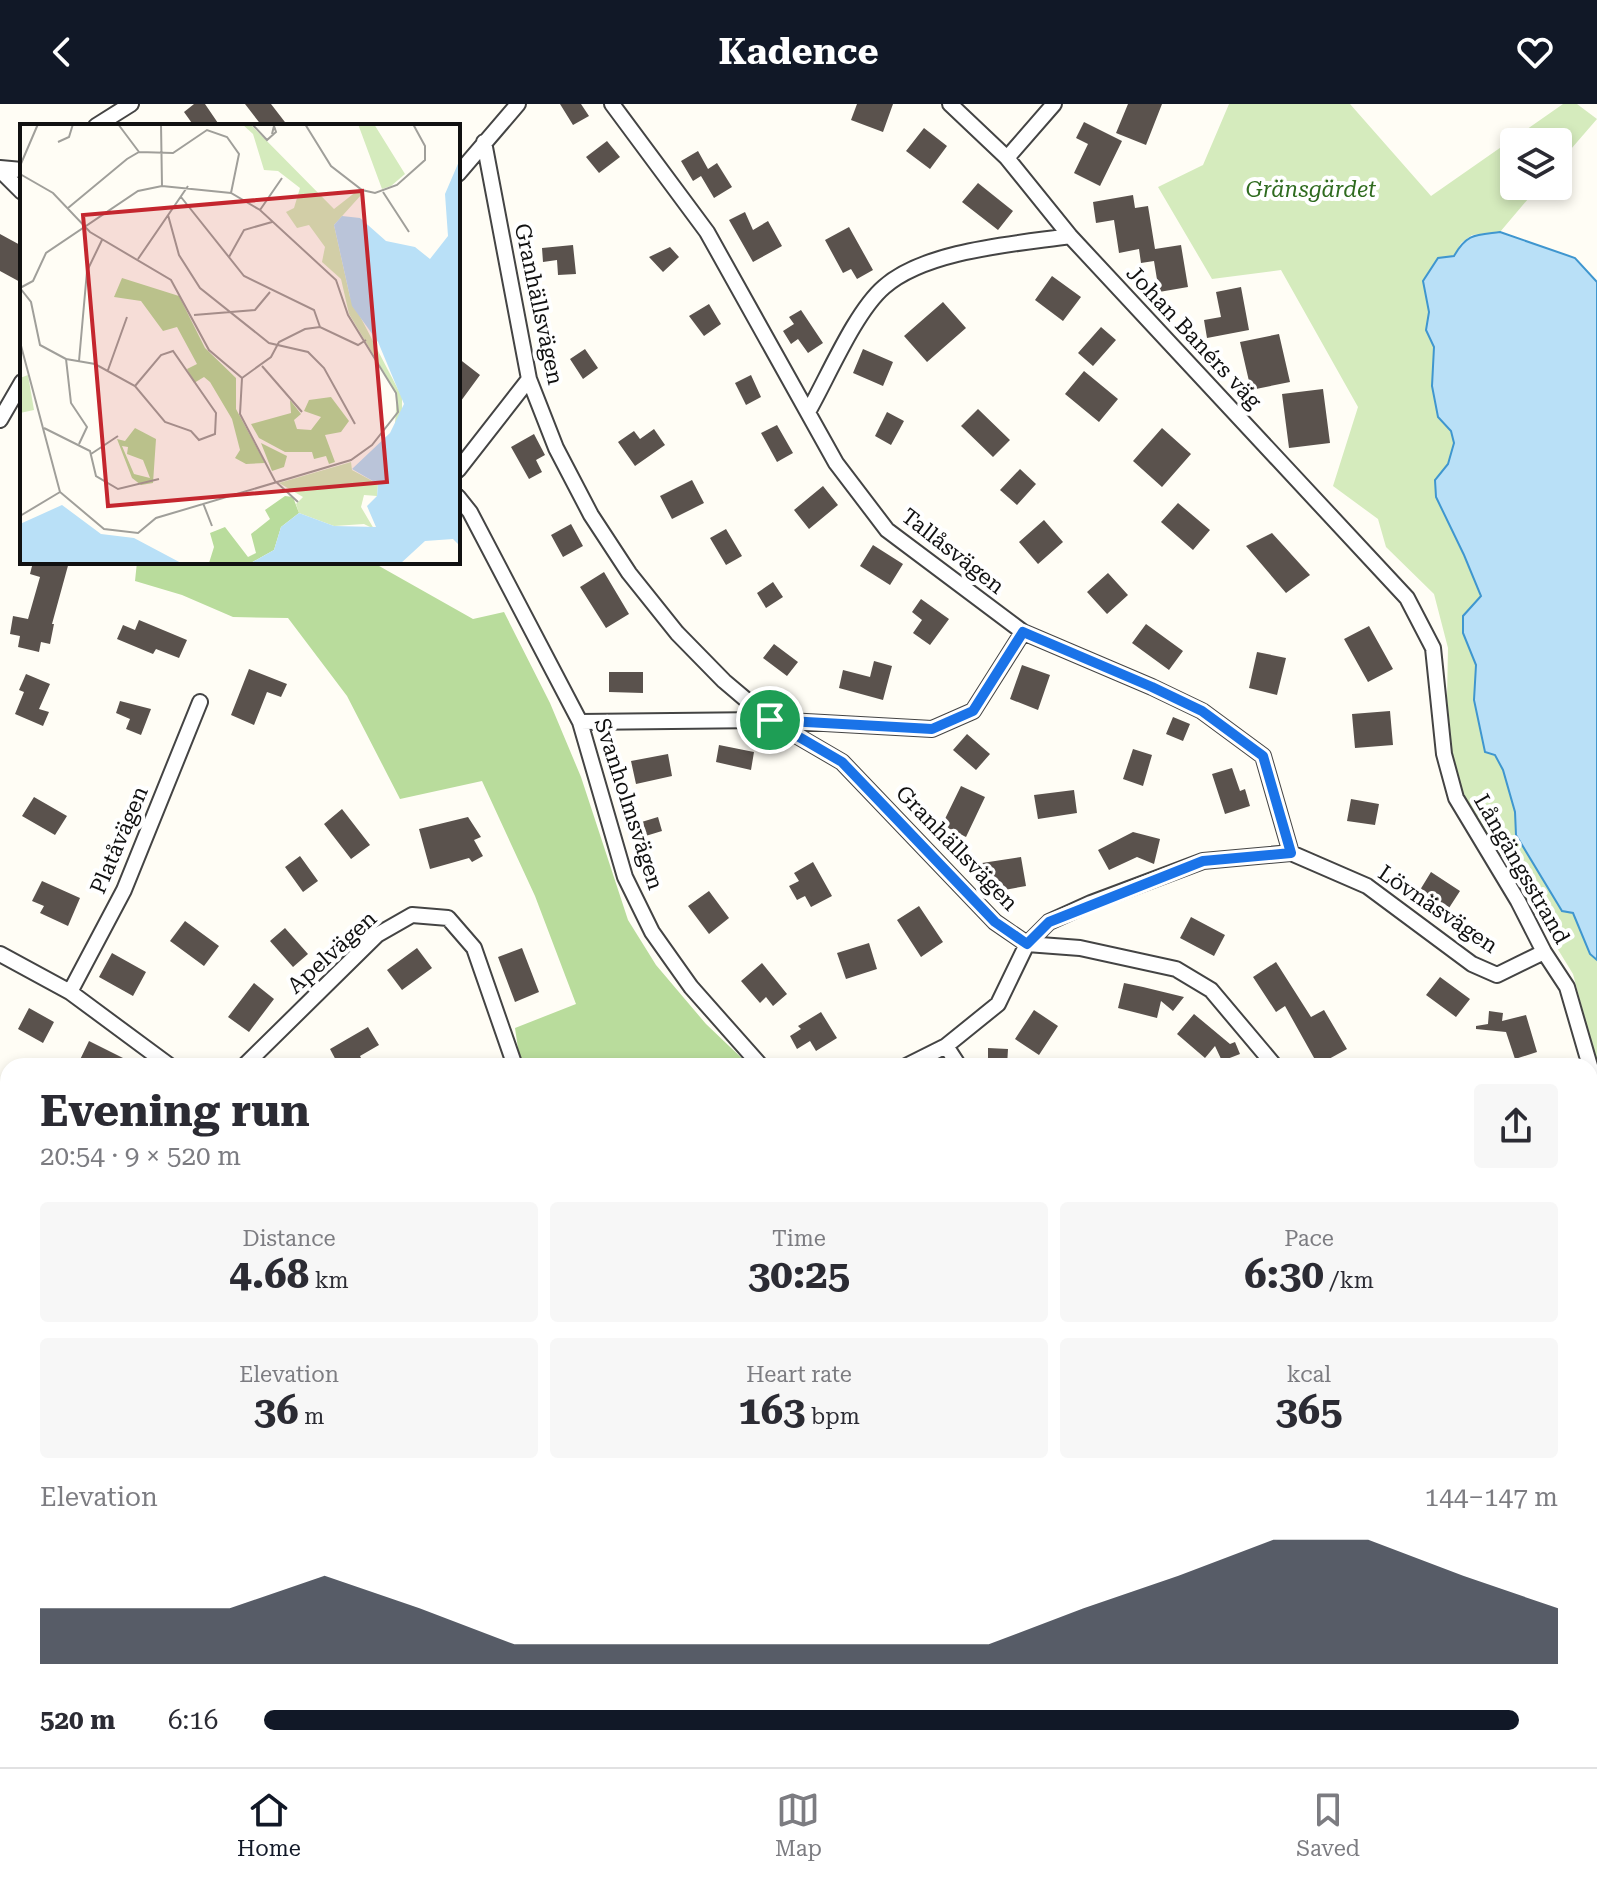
<!DOCTYPE html>
<html lang="en">
<head>
<meta charset="utf-8">
<style>
	:root { --surface:#fff; --page:#f7f7f7; --text:#2b2b33; --muted:#7c7c81; --line:#e1e1e2; --accent:#111827 }
	body { margin:0; font-family:"Roboto Serif",serif; background:var(--page); color:var(--text); height:100vh; display:flex; flex-direction:column; font-size:30px; white-space:nowrap }
	* { box-sizing:border-box; margin:0 }
	p { font-size:26px; color:var(--muted) }
	.icon { flex:none; width:44px; height:44px; fill:none; stroke:currentColor; stroke-width:2; stroke-linecap:round; stroke-linejoin:round }
	.map { position:relative; flex:1; overflow:hidden }
	.side { position:absolute; left:0px; top:954px; width:1598px; height:710px; display:flex; flex-direction:column; background:var(--surface); border-radius:24px 24px 0 0; box-shadow:0 4px 12px #0003 }
	.side>* { flex:none }
	.tools { position:absolute; left:1500px; top:24px; display:grid; gap:16px }
	.tools a { display:grid; place-items:center; width:72px; height:72px; border-radius:8px; background:var(--surface); box-shadow:0 4px 12px #0003; font-size:40px }
	.pin { position:absolute; display:grid; place-items:center; width:68px; height:68px; color:#fff; margin:-34px; border:4px solid #fff; border-radius:50%; box-shadow:0 2px 8px #0007 }
	.round { display:grid; place-items:center; flex:none; width:84px; height:84px; border-radius:8px; background:var(--page) }
	.head { display:flex; align-items:center; justify-content:space-between; height:136px; padding:0 40px }
	h1 { font-size:44px; font-weight:700; line-height:60px }
	.stats { display:grid; grid-template-columns:repeat(3,1fr); gap:12px; height:136px; padding:8px 40px }
	.stats div { display:grid; align-content:center; border-radius:8px; background:var(--page); text-align:center }
	.stats b { font-size:40px; font-weight:700 }
	.stats small { font-size:22px; font-weight:400 }
	.stats p { font-size:22px }
	.chart { height:224px; padding:16px 40px }
	.chart p { display:flex; justify-content:space-between }
	.chart svg { width:100%; height:144px; margin-top:8px; fill:var(--accent); opacity:.7 }
	ul { padding:0 40px; list-style:none; font-size:26px }
	li { display:grid; grid-template-columns:128px 96px 1fr; align-items:center; height:60px }
	li i { height:20px; border-radius:10px; background:var(--accent) }
	header { display:flex; justify-content:space-between; align-items:center; height:104px; padding:0 40px; background:var(--accent); color:#fff; font-size:36px; font-weight:700 }
	.tab-bar { display:flex; justify-content:space-around; align-items:center; height:112px; border-top:2px solid var(--line); background:var(--surface); font-size:22px; color:var(--muted) }
	.tab-bar a { display:grid; justify-items:center; gap:4px }
	.tab-bar .on { color:var(--accent) }
	.map>svg:first-child { display:block }
	.green { fill:#d5ebbd }
	.forest { fill:#b9dc9c }
	.water { fill:#b9e0f7; stroke:#3f96cf; stroke-width:2 }
	.building { fill:#5a524d }
	.lines { fill:none; stroke-linecap:round; stroke-linejoin:round }
	.minor-casing { stroke:#444; stroke-width:18 }
	.minor { stroke:#fff; stroke-width:14 }
	.route-casing { stroke:#fff; stroke-width:16 }
	.route { stroke:#1a73e8; stroke-width:10 }
	.labels { text-anchor:middle; dominant-baseline:central; stroke-width:8; stroke-linejoin:round; paint-order:stroke }
	.park-label { font-size:22px; font-style:italic; fill:#2f6b1f; stroke:#fff }
	.street-label { font-size:22px; fill:#111; stroke:#fff }
	.inset-road { fill:none; stroke:#a09f9a; stroke-width:2 }
	.view { fill:#c4262e; fill-opacity:0.15; stroke:#c4262e; stroke-width:4 }
	.inset-edge { fill:none; stroke:#111; stroke-width:4 }
</style>
</head>
<body>
<header><svg class="icon" aria-label="back" viewBox="0 0 24 24"><path d="M15 5l-7 7 7 7"/></svg>Kadence<svg class="icon" aria-label="heart" viewBox="0 0 24 24"><path d="M12 20l-8-8c-3-5 5-10 8-4 3-6 11-1 8 4z"/></svg></header>
<div class="map">
<svg width="1597" height="1663" viewBox="0 0 1597 1663">
	<rect width="100%" height="100%" fill="#fffdf5"/>
	<path class="green" d="M1229,0H1350L1431,92L1563,0H1577L1597,15L1558,60V38H1514V82H1539L1500,128L1472,131L1461,139L1454,152L1423,177L1429,208L1426,226L1434,243L1432,282L1438,313L1451,327L1454,339L1448,360L1435,376C1446,417 1465,453 1481,492L1463,512V529L1476,561L1474,596L1503,666L1515,708L1516,731L1573,809L1590,850L1597,856V960L1573,870L1464,692L1453,656L1447,595L1448,544L1434,490L1386,443L1378,415L1333,382L1358,303L1281,166L1212,175L1158,83L1203,61Z
		M1024,1656H1405L1426,1663H1031Z"/>
	<path class="forest" d="M137,458H372L473,515L504,508L550,599L581,673L628,816L656,861L706,920L750,962H524L519,951L515,924L576,900L535,792L482,677L400,695L347,592L288,514L233,513L182,491L135,477Z"/>
	<path class="water" d="M1500,128L1575,154L1597,178V856L1590,850L1573,809L1562,807L1516,731L1515,708L1503,666L1495,651L1485,648L1474,596L1476,561L1463,529V512L1481,492L1464,451L1436,393L1435,376L1448,360L1454,339L1451,327L1438,313L1432,282L1434,243L1426,226L1429,208L1423,177L1438,154L1454,152C1467,129 1476,131 1500,128Z
		M1597,1421V1663H1539L1532,1656H1590V1427Z"/>
	<path class="building" d="M194,0H205L220,22H194L184,8Z
		M245,0H271L288,22H262Z
		M560,0H581L589,12L573,21Z
		M857,0H893L883,28L851,16Z
		M1128,0H1162L1146,41L1116,29Z
		M1084,18L1122,37L1100,82L1074,69L1088,40L1076,34Z
		M924,24L947,42L930,65L906,47Z
		M607,37L620,53L599,69L586,53Z
		M698,47L708,65L717,59L732,83L714,94L701,72L693,77L681,57Z
		M978,79L1013,107L998,126L962,98Z
		M1133,91L1135,104L1148,102L1155,145L1181,141L1188,183L1159,188L1154,157L1141,159L1139,145L1119,149L1114,116L1096,119L1093,98Z
		M745,108L753,126L768,117L782,142L753,158L729,116Z
		M849,123L873,166L857,175L851,165L843,169L825,136Z
		M0,130L22,142V179L0,167Z
		M573,141L576,170L558,171L557,156L543,158L542,144Z
		M670,143L679,153L663,168L649,153Z
		M1052,172L1081,193L1063,217L1035,196Z
		M1241,183L1249,226L1207,234L1204,216L1221,213L1216,188Z
		M943,198L966,224L927,258L904,232Z
		M709,200L721,220L704,232L689,212Z
		M801,206L823,239L808,249L798,235L791,240L783,227L794,220L789,213Z
		M1101,223L1116,236L1093,262L1078,249Z
		M1279,230L1290,278L1251,286L1240,238Z
		M585,245L598,264L583,275L570,255Z
		M863,245L893,258L883,282L853,269Z
		M458,254L480,271L458,301Z
		M1084,267L1118,295L1099,318L1065,290Z
		M751,271L761,293L746,301L735,279Z
		M1323,285L1330,339L1289,344L1282,290Z
		M978,305L1010,336L993,353L961,322Z
		M887,308L904,317L891,341L875,332Z
		M777,321L793,349L777,358L761,329Z
		M1162,324L1191,350L1162,383L1133,357Z
		M654,325L665,341L635,362L618,338L634,327L640,335Z
		M534,330L545,351L536,356L542,368L529,375L511,343Z
		M1020,365L1036,380L1017,401L1000,386Z
		M692,376L704,399L672,415L660,392Z
		M823,382L838,401L809,425L794,406Z
		M1178,399L1210,426L1193,446L1161,418Z
		M1044,416L1063,438L1038,460L1019,438Z
		M571,420L583,442L563,453L551,431Z
		M726,425L742,452L726,461L710,434Z
		M1272,429L1310,471L1286,489L1246,442Z
		M873,441L903,460L890,481L860,462Z
		M33,458H69L52,520H54L50,540L41,538L39,548L18,543L20,532L10,530L13,512L28,515L40,473L30,470Z
		M604,468L629,510L606,524L580,483Z
		M1108,469L1128,491L1107,510L1087,488Z
		M773,478L783,493L766,504L757,489Z
		M921,495L949,515L930,541L913,529L922,516L912,508Z
		M139,516L187,536L179,554L156,545L153,550L117,535L123,521L135,526Z
		M1146,520L1183,547L1169,566L1132,539Z
		M1369,522L1393,565L1368,578L1344,535Z
		M774,540L798,558L787,572L763,554Z
		M1257,548L1286,554L1277,591L1249,584Z
		M874,557L892,562L883,596L839,584L843,566L870,573Z
		M1022,561L1050,571L1038,606L1010,595Z
		M249,565L287,580L281,593L267,588L254,621L231,611Z
		M609,568H643V589L609,588Z
		M26,570L50,580L39,605L49,608L43,622L15,610L24,588L19,586Z
		M120,597L151,605L141,631L126,625L130,615L116,609Z
		M1390,607L1393,641L1355,644L1352,610Z
		M1173,613L1190,620L1183,637L1166,630Z
		M967,630L990,650L976,666L953,646Z
		M719,641L754,648L751,666L716,658Z
		M1133,645L1152,651L1143,682L1123,675Z
		M668,650L672,672L636,680L631,657Z
		M1232,664L1240,687L1245,685L1250,702L1225,710L1212,670Z
		M961,682L985,693L966,733L942,721Z
		M1074,686L1077,709L1038,715L1034,691Z
		M34,693L67,712L55,731L22,712Z
		M1351,695L1379,700L1375,721L1347,717Z
		M342,705L370,741L351,755L324,720Z
		M468,713L481,733L474,736L483,752L472,758L469,754L430,765L419,725Z
		M658,713L662,727L639,734L635,720Z
		M1133,728L1160,735L1154,760L1137,753L1109,766L1098,746Z
		M300,752L318,777L303,788L285,763Z
		M1021,753L1026,782L988,789L982,759Z
		M813,758L832,792L811,803L805,792L797,796L789,782L799,777L794,769Z
		M1431,768L1460,787L1449,804L1420,786Z
		M42,777L80,794L68,822L40,809L44,802L32,797Z
		M709,787L729,814L709,830L688,802Z
		M919,802L943,838L921,853L897,816Z
		M1191,813L1225,831L1214,852L1180,834Z
		M185,817L219,842L204,862L170,837Z
		M285,824L308,850L293,863L270,837Z
		M869,839L877,865L846,875L837,849Z
		M417,844L432,864L402,886L387,866Z
		M522,844L539,888L515,898L498,853Z
		M112,849L146,868L133,892L99,873Z
		M1276,858L1311,913L1324,906L1347,945L1318,961L1285,902L1276,908L1253,873Z
		M762,859L787,890L773,902L766,893L760,899L741,877Z
		M1440,873L1470,895L1456,913L1426,891Z
		M254,879L274,895L249,928L228,913Z
		M1124,879L1143,883L1184,893L1173,907L1161,897L1157,914L1118,904Z
		M29,904L54,918L43,939L18,925Z
		M1034,906L1058,922L1039,951L1015,935Z
		M1489,907L1503,909L1502,917L1526,911L1537,948L1515,955L1506,928L1476,925V922L1488,920Z
		M821,908L837,934L816,947L810,937L797,945L790,932L801,925L798,922Z
		M1194,910L1230,940L1235,938L1240,950L1222,957L1215,942L1205,954L1177,930Z
		M368,923L379,941L360,952L365,962H339L330,945Z
		M89,937L139,962H77Z
		M988,944L1008,945L1007,962H988Z"/>
	<g class="lines">
		<g class="minor-casing">
			<path id="minor" d="M612,0L707,128L836,359L887,426L1023,528L1152,583L1202,607L1263,652L1291,749
				M950,0L1007,54L1070,132L1407,494L1433,544L1444,650L1456,694L1518,797L1544,848L1567,883L1590,962
				M96,22L131,0
				M484,38L529,275L556,344L591,411L629,469L677,529L724,577L770,616L842,658L995,818L1027,840L1080,844L1176,865L1211,886L1275,962
				M1007,54L1054,0
				M0,64L22,66
				M0,66L22,88
				M458,70L518,0
				M808,308C828,273 855,208 884,183C926,146 1015,140 1070,132
				M0,316L22,278
				M458,366L529,275
				M458,393L470,408L580,618L625,773L652,828L691,883L761,962
				M580,618L770,616L932,625L973,607L1023,528
				M0,850L70,888L170,962
				M70,888L124,786L200,598
				M946,942L959,962
				M244,962L377,831L412,811L448,814L474,844L515,962
				M906,962L946,942L998,900L1027,840L1049,818L1091,799L1203,757L1291,749L1367,782L1472,860L1497,871L1544,848
				M1590,962L1597,986
				M0,1303L8,1296
				M1590,1382L1597,1375
				M0,1533L8,1538
				M1011,1656L1017,1663
				M701,1663L736,1656"/>
		</g>
		<use href="#minor" class="minor"/>
	</g>
	<g class="lines">
		<g class="route-casing">
			<path id="route" d="M1023,528L1152,583L1202,607L1263,652L1291,749L1203,757L1049,818L1027,840L995,818L842,658L770,616L932,625L973,607Z"/>
		</g>
		<use href="#route" class="route"/>
	</g>
	<g class="labels">
		<g class="park-label">
			<text x="1311" y="85">Gränsgärdet</text>
		</g>
		<g class="street-label">
			<text transform="translate(539 200) rotate(78)">Granhällsvägen</text>
			<text transform="translate(1194 233) rotate(47)">Johan Banérs väg</text>
			<text transform="translate(953 447) rotate(38)">Tallåsvägen</text>
			<text transform="translate(629 700) rotate(72)">Svanholmsvägen</text>
			<text transform="translate(119 736) rotate(-67)">Platåvägen</text>
			<text transform="translate(957 744) rotate(46)">Granhällsvägen</text>
			<text transform="translate(1522 765) rotate(60)">Långängsstrand</text>
			<text transform="translate(1438 805) rotate(34)">Lövnäsvägen</text>
			<text transform="translate(332 848) rotate(-42)">Apelvägen</text>
		</g>
	</g>
	<g transform="translate(20 20)">
		<rect width="440" height="440" fill="#fffdf5"/>
		<path d="M222,0H230L314,85L337,67L342,70L314,101L330,173L382,273V289L375,300L377,270L329,190L321,155L302,138L305,123L289,101L277,104L266,88L274,84L280,64L258,47L244,46L233,10ZM338,0H354L385,50L371,62L362,65ZM8,251L14,286L0,289V254ZM331,338L332,346L358,360L357,372L344,371L341,383L354,405L344,400L314,402L279,389L276,380L283,373L259,359Z" fill="#d5ebbd"/>
		<path d="M102,154L159,172L185,224L216,254V285L245,339L226,340L215,334L220,326L212,295L190,258L184,253L174,259L167,245L177,240L157,203L143,207L121,177L94,173ZM311,273L329,297L321,308L305,311L315,338L309,340L306,332L294,335L292,328H265L239,314L231,300L271,289L270,276L281,290L274,296L277,305L291,306L301,293L284,287L289,276ZM115,304L136,315L133,359L121,361L112,354L97,315L105,317ZM102,322L108,323L107,330L123,336L130,354L114,350ZM241,319L267,332L264,343L252,347ZM265,372L273,373L279,389L261,403L254,426L229,440L189,439L194,423L190,409L205,403L228,433L236,429L231,410L250,395L245,386Z" fill="#b9dc9c" fill-rule="evenodd"/>
		<path d="M440,35V422L433,415L405,417L380,440H229L254,426L261,403L279,389L314,402L356,403L347,382L357,372L358,360L332,345L370,309L384,280L358,218L332,182L314,101L322,92L340,94L366,117L395,123L410,135L428,112L425,70ZM42,381L81,410L114,414L163,440H0V400Z" fill="#b9e0f7"/>
		<path class="inset-road" d="M98,0L119,28M141,0L142,62M232,0L247,16L256,8L254,2L252,10M285,0L311,42L342,66L355,69L377,61L405,36V22L393,0M38,18L49,13L53,0M0,42L18,0M0,50L33,69L70,108L151,156L189,226L222,254L220,290L255,357L278,378M363,68L389,108M161,73L224,152L294,186L300,203M48,84L107,35L119,28L153,29L187,6L207,13L219,30L211,69M240,86L262,54M148,91L159,131L180,164L249,219L288,228L304,244L335,300M209,133L224,106L252,98M118,135L168,62M0,164L13,157L26,129L118,67L142,62L211,69L240,86L316,156L328,191L376,269L378,288L352,321L331,336L136,394L118,409L84,405L40,368L0,218M0,164L11,178L20,221L46,235L51,279L67,303L59,320M174,191L235,186L250,168M46,235L75,240L115,262L145,298L171,307L179,316L195,310L196,289L153,227L141,231L115,262M59,237L67,147L82,116M242,242L282,288M88,246L107,193M222,254L251,233L259,218L285,205L300,203L338,221L346,216M24,304L70,327L76,352L98,365L139,355M71,330L98,312M183,379L192,402M0,392L40,368"/>
		<path class="view" d="M342,67L367,358L88,382L63,91Z"/>
		<rect width="440" height="440" class="inset-edge"/>
	</g>
</svg>
<div class="tools">
<a><svg class="icon" aria-label="layers" viewBox="0 0 24 24"><path d="M12 4l9 5-9 5-9-5zM3 14l9 5 9-5"/></svg></a>
</div>
<div class="pin" style="left:770px;top:616px;background:#1e9e55"><svg class="icon" aria-label="arrive" viewBox="0 0 24 24"><path d="M6 21V4h12l-3 4 3 4H6"/></svg></div>
<section class="side">
<div class="head"><div><h1>Evening run</h1><p>20:54 · 9 × 520 m</p></div><a class="round"><svg class="icon" aria-label="share" viewBox="0 0 24 24"><path d="M12 15V3M7 8l5-5 5 5M5 13v7h14v-7"/></svg></a></div>
<div class="stats">
<div><p>Distance</p><b>4.68<small> km</small></b></div>
<div><p>Time</p><b>30:25</b></div>
<div><p>Pace</p><b>6:30<small> /km</small></b></div>
</div>
<div class="stats">
<div><p>Elevation</p><b>36<small> m</small></b></div>
<div><p>Heart rate</p><b>163<small> bpm</small></b></div>
<div><p>kcal</p><b>365</b></div>
</div>
<div class="chart"><p><span>Elevation</span>144–147 m</p>
<svg viewBox="0 0 160 44" preserveAspectRatio="none"><path d="M0 44V27L10 27L20 27L30 17L40 27L50 38L60 38L70 38L80 38L90 38L100 38L110 27L120 17L130 6L140 6L150 17L160 27V44z"/></svg>
</div>
<ul>
<li><b>520 m</b>6:16<i style="width:97%"></i></li>
</ul>
</section>
</div>
<nav class="tab-bar">
<a class="on"><svg class="icon" aria-label="home" viewBox="0 0 24 24"><path d="M3 11l9-7 9 7M6 9v11h12V9"/></svg>Home</a>
<a><svg class="icon" aria-label="map" viewBox="0 0 24 24"><path d="M3 6l6-2 6 2 6-2v14l-6 2-6-2-6 2zM9 4v14M15 6v14"/></svg>Map</a>
<a><svg class="icon" aria-label="saved" viewBox="0 0 24 24"><path d="M7 4h10v16l-5-4-5 4z"/></svg>Saved</a>
</nav>
</body>
</html>
